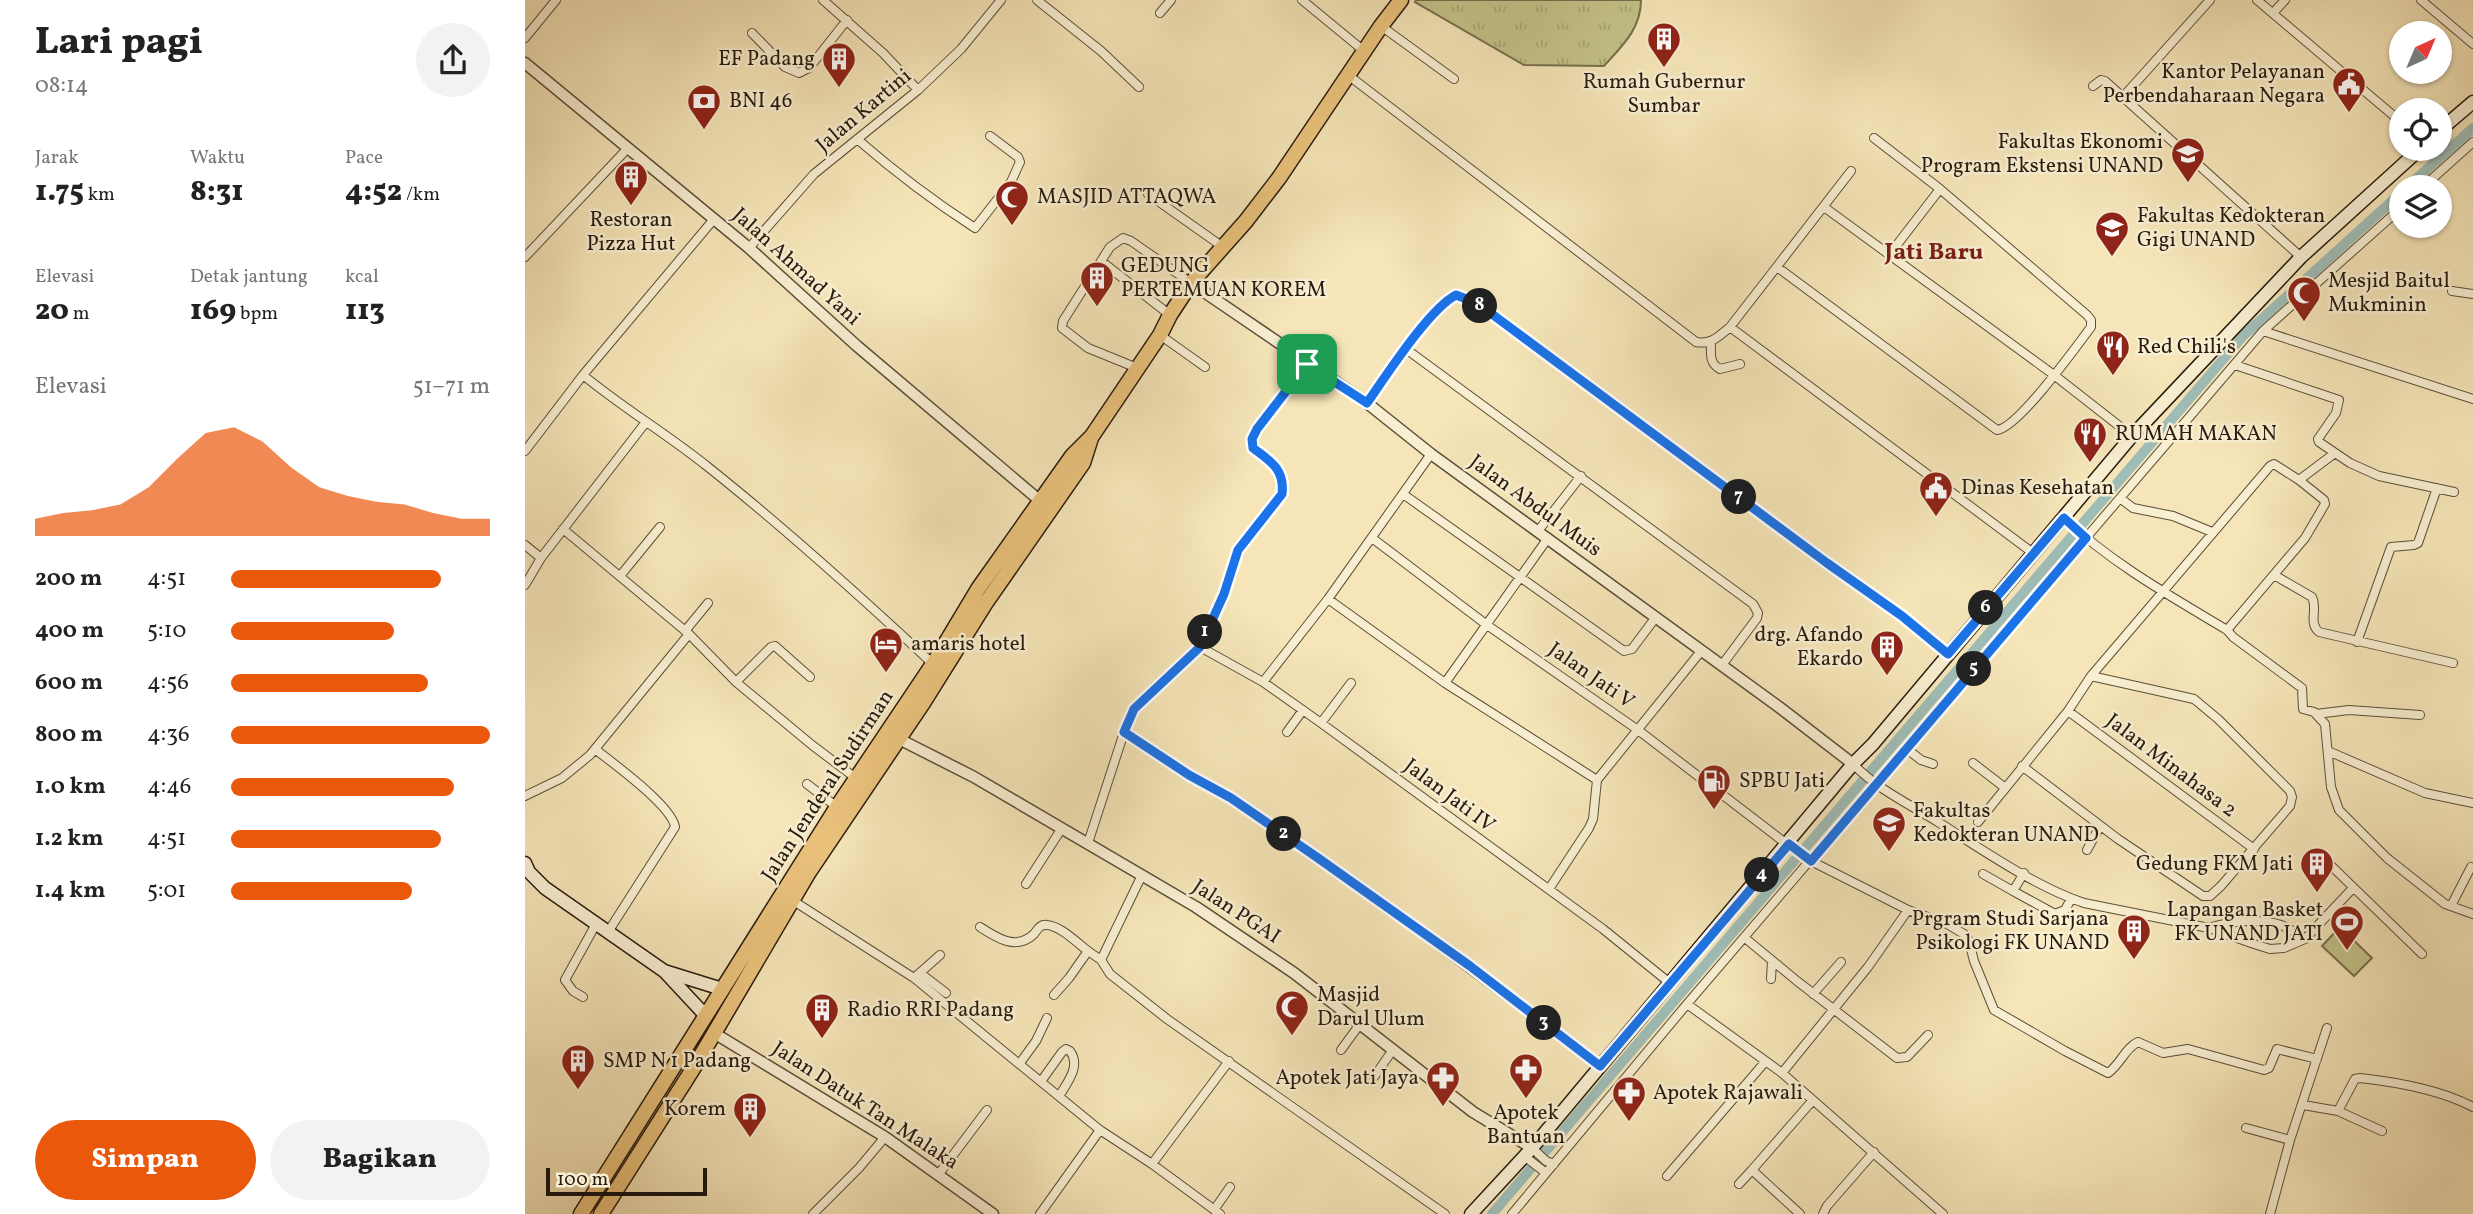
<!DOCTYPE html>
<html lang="id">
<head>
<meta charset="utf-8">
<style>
	:root { --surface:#fff; --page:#f2f2f2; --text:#222; --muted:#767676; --accent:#ea580c }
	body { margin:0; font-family:Vollkorn,serif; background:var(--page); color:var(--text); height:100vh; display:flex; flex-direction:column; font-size:26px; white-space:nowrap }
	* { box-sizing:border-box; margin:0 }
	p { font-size:23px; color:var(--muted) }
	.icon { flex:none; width:38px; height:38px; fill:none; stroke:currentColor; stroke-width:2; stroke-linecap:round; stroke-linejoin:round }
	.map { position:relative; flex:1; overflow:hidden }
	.side { display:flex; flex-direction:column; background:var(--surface); width:525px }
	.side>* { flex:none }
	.needle { width:46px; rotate:44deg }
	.fabs { position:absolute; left:1864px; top:21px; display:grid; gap:14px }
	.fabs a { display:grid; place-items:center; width:63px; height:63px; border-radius:50%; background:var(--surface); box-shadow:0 2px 5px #0004; font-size:35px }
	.scale { position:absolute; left:21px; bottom:18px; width:161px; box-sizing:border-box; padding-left:7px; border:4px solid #281b0e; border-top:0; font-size:19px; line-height:24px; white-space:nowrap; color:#281b0e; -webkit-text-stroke:5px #f8eed1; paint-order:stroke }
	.pin { position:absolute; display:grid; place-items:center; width:60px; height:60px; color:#fff; margin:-30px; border-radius:14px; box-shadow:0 4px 10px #0006 }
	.km { position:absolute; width:35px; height:35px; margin:-18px; border-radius:50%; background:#222; color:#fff; font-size:19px; line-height:35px; text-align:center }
	.round { display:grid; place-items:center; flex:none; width:74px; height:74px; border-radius:37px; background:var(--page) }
	.overview { display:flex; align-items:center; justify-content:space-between; height:119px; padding:0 35px }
	h1 { font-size:38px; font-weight:800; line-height:52px }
	.figures { display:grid; grid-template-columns:repeat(3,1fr); gap:10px; height:119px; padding:7px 35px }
	.figures div { display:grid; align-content:center }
	.figures b { font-size:30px; font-weight:800 }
	.figures small { font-size:19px; font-weight:400 }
	.figures p { font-size:19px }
	.chart { height:196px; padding:14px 35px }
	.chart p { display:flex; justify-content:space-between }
	.chart svg { width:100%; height:126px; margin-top:7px; fill:var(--accent); opacity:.7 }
	.primary-button { display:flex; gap:14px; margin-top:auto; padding:14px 35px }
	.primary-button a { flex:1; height:80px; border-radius:42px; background:var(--accent); color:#fff; font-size:28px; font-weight:800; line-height:80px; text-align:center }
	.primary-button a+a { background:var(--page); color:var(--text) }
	ul { padding:0 35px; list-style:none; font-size:23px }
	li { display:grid; grid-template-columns:112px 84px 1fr; align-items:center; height:52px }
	li i { height:18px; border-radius:9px; background:var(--accent) }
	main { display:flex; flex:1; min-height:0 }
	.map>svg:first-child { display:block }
	.grass { fill:url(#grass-tufts); stroke:#766e4c; stroke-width:2 }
	.pitch { fill:#c4c289; stroke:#766e4c; stroke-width:2 }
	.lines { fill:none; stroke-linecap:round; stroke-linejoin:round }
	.canal { stroke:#9fbdb7; stroke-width:10 }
	.minor-casing { stroke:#5b4e38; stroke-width:10 }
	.tertiary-casing { stroke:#5b4e38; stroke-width:13 }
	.secondary-casing { stroke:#281b0e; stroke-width:15 }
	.primary-casing { stroke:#281b0e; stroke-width:17 }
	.minor { stroke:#f8eed1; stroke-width:8 }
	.tertiary { stroke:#f8eed1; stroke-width:10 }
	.secondary { stroke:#f8eed1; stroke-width:12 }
	.primary { stroke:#eac27c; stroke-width:14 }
	.route-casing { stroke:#fff; stroke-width:14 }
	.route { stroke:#1a73e8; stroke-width:9 }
	.labels { text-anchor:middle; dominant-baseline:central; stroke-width:5; stroke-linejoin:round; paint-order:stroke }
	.poi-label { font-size:21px; fill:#281b0e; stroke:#f8eed1; text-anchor:start }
	.street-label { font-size:21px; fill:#281b0e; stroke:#f8eed1 }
	.quarter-label { font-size:24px; font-weight:bold; fill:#7a1f14; stroke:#f8eed1 }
</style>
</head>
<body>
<main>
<section class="side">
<div class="overview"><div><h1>Lari pagi</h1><p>08:14</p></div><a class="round"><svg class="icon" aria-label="share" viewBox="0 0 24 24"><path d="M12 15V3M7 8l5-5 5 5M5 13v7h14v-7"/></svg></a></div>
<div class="figures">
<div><p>Jarak</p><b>1.75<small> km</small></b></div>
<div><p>Waktu</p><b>8:31</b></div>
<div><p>Pace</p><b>4:52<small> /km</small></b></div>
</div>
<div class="figures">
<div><p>Elevasi</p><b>20<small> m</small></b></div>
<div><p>Detak jantung</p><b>169<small> bpm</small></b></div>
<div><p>kcal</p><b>113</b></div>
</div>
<div class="chart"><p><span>Elevasi</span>51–71 m</p>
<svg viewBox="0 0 160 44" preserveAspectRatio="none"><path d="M0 44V38L10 36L20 35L30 33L40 27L50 17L60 8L70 6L80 11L90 20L100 27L110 30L120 32L130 33L140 36L150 38L160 38V44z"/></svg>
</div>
<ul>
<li><b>200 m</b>4:51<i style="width:81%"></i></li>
<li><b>400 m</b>5:10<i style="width:63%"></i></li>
<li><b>600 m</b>4:56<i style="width:76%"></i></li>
<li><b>800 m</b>4:36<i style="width:100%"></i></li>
<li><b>1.0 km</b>4:46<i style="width:86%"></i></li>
<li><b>1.2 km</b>4:51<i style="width:81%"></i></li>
<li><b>1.4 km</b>5:01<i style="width:70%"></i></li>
</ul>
<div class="primary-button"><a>Simpan</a><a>Bagikan</a></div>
</section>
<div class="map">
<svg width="1948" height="1214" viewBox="0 0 1948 1214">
	<defs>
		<pattern id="grass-tufts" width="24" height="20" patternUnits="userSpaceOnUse" patternTransform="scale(1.75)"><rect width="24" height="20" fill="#c4c289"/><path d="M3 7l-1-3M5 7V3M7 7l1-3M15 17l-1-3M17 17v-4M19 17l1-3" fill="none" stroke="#a8a675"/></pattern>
	</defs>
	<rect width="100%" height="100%" fill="#f5e5b8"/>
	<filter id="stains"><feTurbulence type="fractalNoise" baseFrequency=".00286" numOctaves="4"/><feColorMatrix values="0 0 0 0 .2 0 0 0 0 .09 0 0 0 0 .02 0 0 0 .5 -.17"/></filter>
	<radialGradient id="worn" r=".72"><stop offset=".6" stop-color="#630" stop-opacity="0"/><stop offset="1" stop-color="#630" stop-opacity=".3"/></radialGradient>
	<path class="grass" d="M891,0H1116C1116,29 1097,46 1079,66L999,65L890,2Z"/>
	<path class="pitch" d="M1815,927L1847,958L1829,976L1797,946Z"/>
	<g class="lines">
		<path class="canal" d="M1882,187L1948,128
			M967,1214L1718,336L1876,193"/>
		<g class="minor-casing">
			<path id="minor" d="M298,0L358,53L393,90
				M512,0L576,51L614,87
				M777,0L839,51
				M1732,0L1876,122
				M1896,0L1948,44
				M635,13L646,0
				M1748,13L1760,0
				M856,26L929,79
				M227,33L260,67L274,73L284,68L322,20
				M0,38L31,0
				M823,75L1171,342C1186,345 1194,336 1205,327L1326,171
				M1568,86L1576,80L1580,81L1776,257
				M1597,98L1685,0
				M332,139C370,172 408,201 450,228L486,182L495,162L493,157L465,136
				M1898,187L1948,142
				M623,194L698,247
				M1299,207L1529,375L1607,436
				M224,248L289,174L393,90L436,49L476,0
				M1364,255L1415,189
				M0,257L103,148
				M576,261L645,315
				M1252,267L1472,430C1493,428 1551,347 1566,327V320L1562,315L1415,189L1349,138
				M1927,291L1948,294
				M1205,327L1508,553
				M1738,331L1948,399
				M635,335L680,367
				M1186,342C1186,354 1184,363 1195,369L1215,364
				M881,349L1228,604L1233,613L1232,618L1197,665
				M1710,365L1814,400L1811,413L1793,439L1794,442L1825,463L1854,476L1929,492
				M612,368L563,348L537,328L538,321L585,247L598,238L606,241L666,283
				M58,375C98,408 142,434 183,467C261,529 335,596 408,664
				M842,403C861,376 904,309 931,295L952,303L1302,563L1377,616L1423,654
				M0,451L58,375L189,219
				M878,494L1099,651L1107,649L1131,617
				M1595,498L1608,508L1648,516L1687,532
				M1539,518C1586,563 1647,597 1702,630L1708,637L1777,688L1778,709L1789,712L1800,724L1806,787L1814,810L1862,858L1920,904L1948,914
				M38,529L164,634L211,682L287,745L332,779
				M1013,531L1056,476
				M847,538L962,625L1113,730L1280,858L1383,910L1422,924L1439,934L1444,941L1449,961L1469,1010L1540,1051L1583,1073C1595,1065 1600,1048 1613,1042L1638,1053L1663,1049L1739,1070L1744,1068L1752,1049L1792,1059
				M0,545L16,558
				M1749,575L1787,597C1793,609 1783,623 1794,632L1928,663
				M95,576L135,527
				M0,585L16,558L121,422
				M803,599L920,683L1072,780
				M1702,630L1780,538L1800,504L1799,500L1774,480
				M160,631L183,603
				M1832,642L1866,547L1889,545L1893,543L1912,488
				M675,647L738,682L796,723L1078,929L1146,984
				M211,682L246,647L250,646L285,677
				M738,682L803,599L906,454
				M920,683L1023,538
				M1543,711L1729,849
				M1791,714L1824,710L1895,715
				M796,723L826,683
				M599,732L664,775L706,798L847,896L1075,1066
				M762,732L778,710
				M70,749C89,764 147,806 150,827L83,932
				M1382,749L1396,760L1408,764
				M1803,751L1900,793L1948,803
				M1448,763L1479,787
				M1328,764C1352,789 1384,804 1413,822C1458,850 1509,886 1559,903L1684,928L1729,944L1745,949L1759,948L1780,939L1828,888
				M1497,766L1593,839L1678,896H1685L1696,886L1765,806L1767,797L1765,791L1693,719L1669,699L1566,676
				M282,784L312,807
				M0,796L37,778L65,755L164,634
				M1453,822L1543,711L1566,676L1745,466L1749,464L1774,480L1810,453
				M563,843L604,717L628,689L675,647L699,594L713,550L757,493C760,469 745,461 728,448L727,439L732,429L782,364
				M1562,850L1575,826
				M1792,852L1897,954
				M1499,873L1488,891L1530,914L1540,910L1546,899
				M1458,874L1488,891
				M617,875L576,960L585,974L642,1019L920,1214
				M501,884L537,828
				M1024,889L1064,828L1068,819L1072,780L1177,650
				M267,900L389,978L575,1130L627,1164L695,1214
				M1926,906L1946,867
				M455,927C472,938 491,951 509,934C513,929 515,924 522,925C536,926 552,943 563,951
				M1684,928C1706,921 1734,918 1756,925C1764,928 1772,934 1780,939
				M1220,938L1272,981L1372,1058L1382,1057L1403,1035
				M395,973L421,993
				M389,978L415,955
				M1246,979L1247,961
				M1288,994L1316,962
				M529,995L544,978L563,951L576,960
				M58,997L48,991L40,980L71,924
				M1162,1004L1257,1073L1418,1214
				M816,1050L835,1024
				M495,1063L511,1041L522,1018
				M1257,1073L1343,967L1383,910
				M849,1077L867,1051
				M517,1080L537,1052L541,1049L545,1051C556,1066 543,1081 535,1095
				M1778,1105L1813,1111L1830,1079L1835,1078C1871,1082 1916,1090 1948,1107
				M1813,1111L1857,1131
				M1721,1128L1765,1140
				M1007,1148L1021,1161L1029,1164
				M999,1156L1021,1173
				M627,1164L704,1061
				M413,1175L462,1110
				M1142,1176L1240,1062
				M1214,1184L1227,1170
				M689,1210L705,1187
				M288,1214L334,1168L360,1137
				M515,1214L575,1130
				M987,1214L1162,1004L1738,331L1876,208
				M1275,1214L1227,1170L1288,1100
				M1298,1214L1302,1206L1349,1152
				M1745,1214L1765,1140L1802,1028"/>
		</g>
		<g class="tertiary-casing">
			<path id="tertiary" d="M0,63L224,248L332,346L520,505
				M666,283L842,403L906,454L1254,707L1328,764
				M374,739L449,777L671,907L769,973L948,1112L1007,1148
				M189,1033L360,1137L468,1214"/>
		</g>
		<g class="secondary-casing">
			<path id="secondary" d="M1914,131L1948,102
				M0,863L4,872L20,888L139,971L181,1016
				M139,971L197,989
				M946,1214L1007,1148L1328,764L1348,744L1607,436L1776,257L1895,149"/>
		</g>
		<g class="primary-casing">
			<path id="primary" d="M56,1214L312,807L408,664L453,589L547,456L567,436L635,335L645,315L666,283L721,221L754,178L856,26L876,0
				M76,1214L171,1064L284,872L398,703L460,604L558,463L566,438"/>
		</g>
		<use href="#minor" class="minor"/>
		<use href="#tertiary" class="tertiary"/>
		<use href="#secondary" class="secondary"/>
		<use href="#primary" class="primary"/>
	</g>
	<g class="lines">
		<g class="route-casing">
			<path id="route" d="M931,295L952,303L1302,563L1377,616L1423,654L1539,518L1561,538L1286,861L1264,844L1075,1066L945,966L793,858L706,798L664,775L599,732L609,709L675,647L699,594L713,550L757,494C760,469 745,461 728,448L727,439L732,429L782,364L842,403C861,376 904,309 931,295Z"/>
		</g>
		<use href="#route" class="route"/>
	</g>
	<defs>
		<g id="building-pin" transform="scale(1.75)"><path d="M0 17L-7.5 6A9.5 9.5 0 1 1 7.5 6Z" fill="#8f2418" stroke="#f8eed1"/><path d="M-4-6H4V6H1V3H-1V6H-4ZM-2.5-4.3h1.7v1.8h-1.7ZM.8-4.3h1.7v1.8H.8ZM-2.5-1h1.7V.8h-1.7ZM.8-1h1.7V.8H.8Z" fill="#fff"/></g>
		<g id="civic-pin" transform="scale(1.75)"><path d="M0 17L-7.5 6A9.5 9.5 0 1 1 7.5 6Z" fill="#8f2418" stroke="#f8eed1"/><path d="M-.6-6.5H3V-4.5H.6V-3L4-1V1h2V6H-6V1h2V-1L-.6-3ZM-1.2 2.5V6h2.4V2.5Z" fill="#fff"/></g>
		<g id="bank-pin" transform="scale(1.75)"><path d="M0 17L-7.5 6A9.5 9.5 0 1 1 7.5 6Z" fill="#8f2418" stroke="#f8eed1"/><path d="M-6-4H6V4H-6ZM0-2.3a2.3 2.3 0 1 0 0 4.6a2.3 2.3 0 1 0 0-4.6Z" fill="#fff"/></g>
		<g id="university-pin" transform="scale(1.75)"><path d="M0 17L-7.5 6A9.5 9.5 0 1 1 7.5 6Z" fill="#8f2418" stroke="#f8eed1"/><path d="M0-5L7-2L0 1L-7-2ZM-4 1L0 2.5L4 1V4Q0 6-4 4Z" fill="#fff"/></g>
		<g id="mosque-pin" transform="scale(1.75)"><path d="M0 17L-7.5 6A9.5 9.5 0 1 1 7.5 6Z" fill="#8f2418" stroke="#f8eed1"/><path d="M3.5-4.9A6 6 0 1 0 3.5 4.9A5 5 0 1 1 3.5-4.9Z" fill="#fff"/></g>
		<g id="restaurant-pin" transform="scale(1.75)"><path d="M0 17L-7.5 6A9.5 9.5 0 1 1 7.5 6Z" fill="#8f2418" stroke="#f8eed1"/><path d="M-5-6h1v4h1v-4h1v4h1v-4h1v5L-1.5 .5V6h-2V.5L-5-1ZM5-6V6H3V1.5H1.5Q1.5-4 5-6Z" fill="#fff"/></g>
		<g id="hotel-pin" transform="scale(1.75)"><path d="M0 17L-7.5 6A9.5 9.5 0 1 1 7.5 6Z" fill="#8f2418" stroke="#f8eed1"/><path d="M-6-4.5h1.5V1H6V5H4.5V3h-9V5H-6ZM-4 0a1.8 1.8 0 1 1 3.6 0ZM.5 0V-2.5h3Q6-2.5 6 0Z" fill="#fff"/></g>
		<g id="fuel-pin" transform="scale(1.75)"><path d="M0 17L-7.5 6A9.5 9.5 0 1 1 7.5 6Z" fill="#8f2418" stroke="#f8eed1"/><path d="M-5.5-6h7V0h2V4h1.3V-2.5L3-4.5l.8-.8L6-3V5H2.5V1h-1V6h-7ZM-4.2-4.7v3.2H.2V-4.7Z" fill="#fff"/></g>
		<g id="stadium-pin" transform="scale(1.75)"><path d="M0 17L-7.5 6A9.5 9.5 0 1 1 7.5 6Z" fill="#8f2418" stroke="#f8eed1"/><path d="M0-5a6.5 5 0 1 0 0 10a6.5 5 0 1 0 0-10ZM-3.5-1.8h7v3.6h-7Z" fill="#fff"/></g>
		<g id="pharmacy-pin" transform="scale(1.75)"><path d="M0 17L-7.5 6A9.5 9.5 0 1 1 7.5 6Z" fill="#8f2418" stroke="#f8eed1"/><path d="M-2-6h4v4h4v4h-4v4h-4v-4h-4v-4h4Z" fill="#fff"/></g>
	</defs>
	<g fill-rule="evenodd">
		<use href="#building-pin" x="1139" y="39"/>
		<use href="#building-pin" x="314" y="59"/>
		<use href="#civic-pin" x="1824" y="84"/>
		<use href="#bank-pin" x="179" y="101"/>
		<use href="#university-pin" x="1663" y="154"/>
		<use href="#building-pin" x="106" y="177"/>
		<use href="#mosque-pin" x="487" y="197"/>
		<use href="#university-pin" x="1587" y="228"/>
		<use href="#building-pin" x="572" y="278"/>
		<use href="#mosque-pin" x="1779" y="293"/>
		<use href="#restaurant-pin" x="1588" y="347"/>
		<use href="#restaurant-pin" x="1565" y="434"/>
		<use href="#civic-pin" x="1411" y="488"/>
		<use href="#hotel-pin" x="361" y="644"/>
		<use href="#building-pin" x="1362" y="647"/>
		<use href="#fuel-pin" x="1189" y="781"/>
		<use href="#university-pin" x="1364" y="823"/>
		<use href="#building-pin" x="1792" y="864"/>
		<use href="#stadium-pin" x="1822" y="922"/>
		<use href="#building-pin" x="1609" y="931"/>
		<use href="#mosque-pin" x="767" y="1007"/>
		<use href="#building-pin" x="297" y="1010"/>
		<use href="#building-pin" x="53" y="1061"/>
		<use href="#pharmacy-pin" x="1001" y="1070"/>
		<use href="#pharmacy-pin" x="918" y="1078"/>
		<use href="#pharmacy-pin" x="1104" y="1093"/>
		<use href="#building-pin" x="225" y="1109"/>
	</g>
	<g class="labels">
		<g class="poi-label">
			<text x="290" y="59" text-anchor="end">EF Padang</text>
			<text x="1800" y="72" text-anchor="end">Kantor Pelayanan<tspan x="1800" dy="24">Perbendaharaan Negara</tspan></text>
			<text x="1139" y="82" text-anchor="middle">Rumah Gubernur<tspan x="1139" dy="24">Sumbar</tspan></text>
			<text x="204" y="101">BNI 46</text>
			<text x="1638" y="142" text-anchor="end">Fakultas Ekonomi<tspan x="1638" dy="24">Program Ekstensi UNAND</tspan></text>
			<text x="512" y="197">MASJID ATTAQWA</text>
			<text x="1612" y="216">Fakultas Kedokteran<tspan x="1612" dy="24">Gigi UNAND</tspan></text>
			<text x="106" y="220" text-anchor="middle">Restoran<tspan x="106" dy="24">Pizza Hut</tspan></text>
			<text x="596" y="266">GEDUNG<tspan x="596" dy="24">PERTEMUAN KOREM</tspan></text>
			<text x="1803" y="281">Mesjid Baitul<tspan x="1803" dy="24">Mukminin</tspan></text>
			<text x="1612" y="347">Red Chili's</text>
			<text x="1590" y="434">RUMAH MAKAN</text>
			<text x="1436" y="488">Dinas Kesehatan</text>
			<text x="1338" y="635" text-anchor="end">drg. Afando<tspan x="1338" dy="24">Ekardo</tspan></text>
			<text x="386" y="644">amaris hotel</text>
			<text x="1214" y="781">SPBU Jati</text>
			<text x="1388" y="811">Fakultas<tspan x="1388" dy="24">Kedokteran UNAND</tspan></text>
			<text x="1768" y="864" text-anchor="end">Gedung FKM Jati</text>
			<text x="1798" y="910" text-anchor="end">Lapangan Basket<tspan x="1798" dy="24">FK UNAND JATI</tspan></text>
			<text x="1584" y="919" text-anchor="end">Prgram Studi Sarjana<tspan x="1584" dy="24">Psikologi FK UNAND</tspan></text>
			<text x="792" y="995">Masjid<tspan x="792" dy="24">Darul Ulum</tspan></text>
			<text x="322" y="1010">Radio RRI Padang</text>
			<text x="78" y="1061">SMP N 1 Padang</text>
			<text x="894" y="1078" text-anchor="end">Apotek Jati Jaya</text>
			<text x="1128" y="1093">Apotek Rajawali</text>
			<text x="201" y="1109" text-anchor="end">Korem</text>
			<text x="1001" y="1113" text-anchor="middle">Apotek<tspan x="1001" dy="24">Bantuan</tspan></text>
		</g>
		<g class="street-label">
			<text transform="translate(339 111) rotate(-40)">Jalan Kartini</text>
			<text transform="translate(271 267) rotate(42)">Jalan Ahmad Yani</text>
			<text transform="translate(1010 506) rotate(36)">Jalan Abdul Muis</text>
			<text transform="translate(1066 676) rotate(35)">Jalan Jati V</text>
			<text transform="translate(1646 766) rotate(37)">Jalan Minahasa 2</text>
			<text transform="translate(303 786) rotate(-57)">Jalan Jenderal Sudirman</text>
			<text transform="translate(924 796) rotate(37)">Jalan Jati IV</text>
			<text transform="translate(711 912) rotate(33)">Jalan PGAI</text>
			<text transform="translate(340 1106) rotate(33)">Jalan Datuk Tan Malaka</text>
		</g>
		<g class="quarter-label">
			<text x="1409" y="253">Jati Baru</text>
		</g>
	</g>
	<rect width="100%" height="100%" filter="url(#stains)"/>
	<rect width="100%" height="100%" fill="url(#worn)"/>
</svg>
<div class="fabs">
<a><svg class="needle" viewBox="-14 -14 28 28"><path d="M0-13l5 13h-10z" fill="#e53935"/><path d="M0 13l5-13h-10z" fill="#767676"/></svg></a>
<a><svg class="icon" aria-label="locate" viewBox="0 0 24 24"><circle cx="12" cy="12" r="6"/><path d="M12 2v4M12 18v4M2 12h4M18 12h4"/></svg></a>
<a><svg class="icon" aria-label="layers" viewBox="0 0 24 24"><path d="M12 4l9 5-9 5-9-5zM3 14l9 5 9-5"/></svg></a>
</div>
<div class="scale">100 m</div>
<div class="pin" style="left:782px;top:364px;background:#1e9e55"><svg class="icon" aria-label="arrive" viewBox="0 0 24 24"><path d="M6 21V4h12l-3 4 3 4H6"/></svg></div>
<b class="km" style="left:680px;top:632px">1</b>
<b class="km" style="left:759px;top:834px">2</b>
<b class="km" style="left:1019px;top:1023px">3</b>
<b class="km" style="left:1237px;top:875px">4</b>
<b class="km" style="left:1449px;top:669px">5</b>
<b class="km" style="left:1461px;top:608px">6</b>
<b class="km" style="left:1214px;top:497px">7</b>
<b class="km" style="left:955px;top:306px">8</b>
</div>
</main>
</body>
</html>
